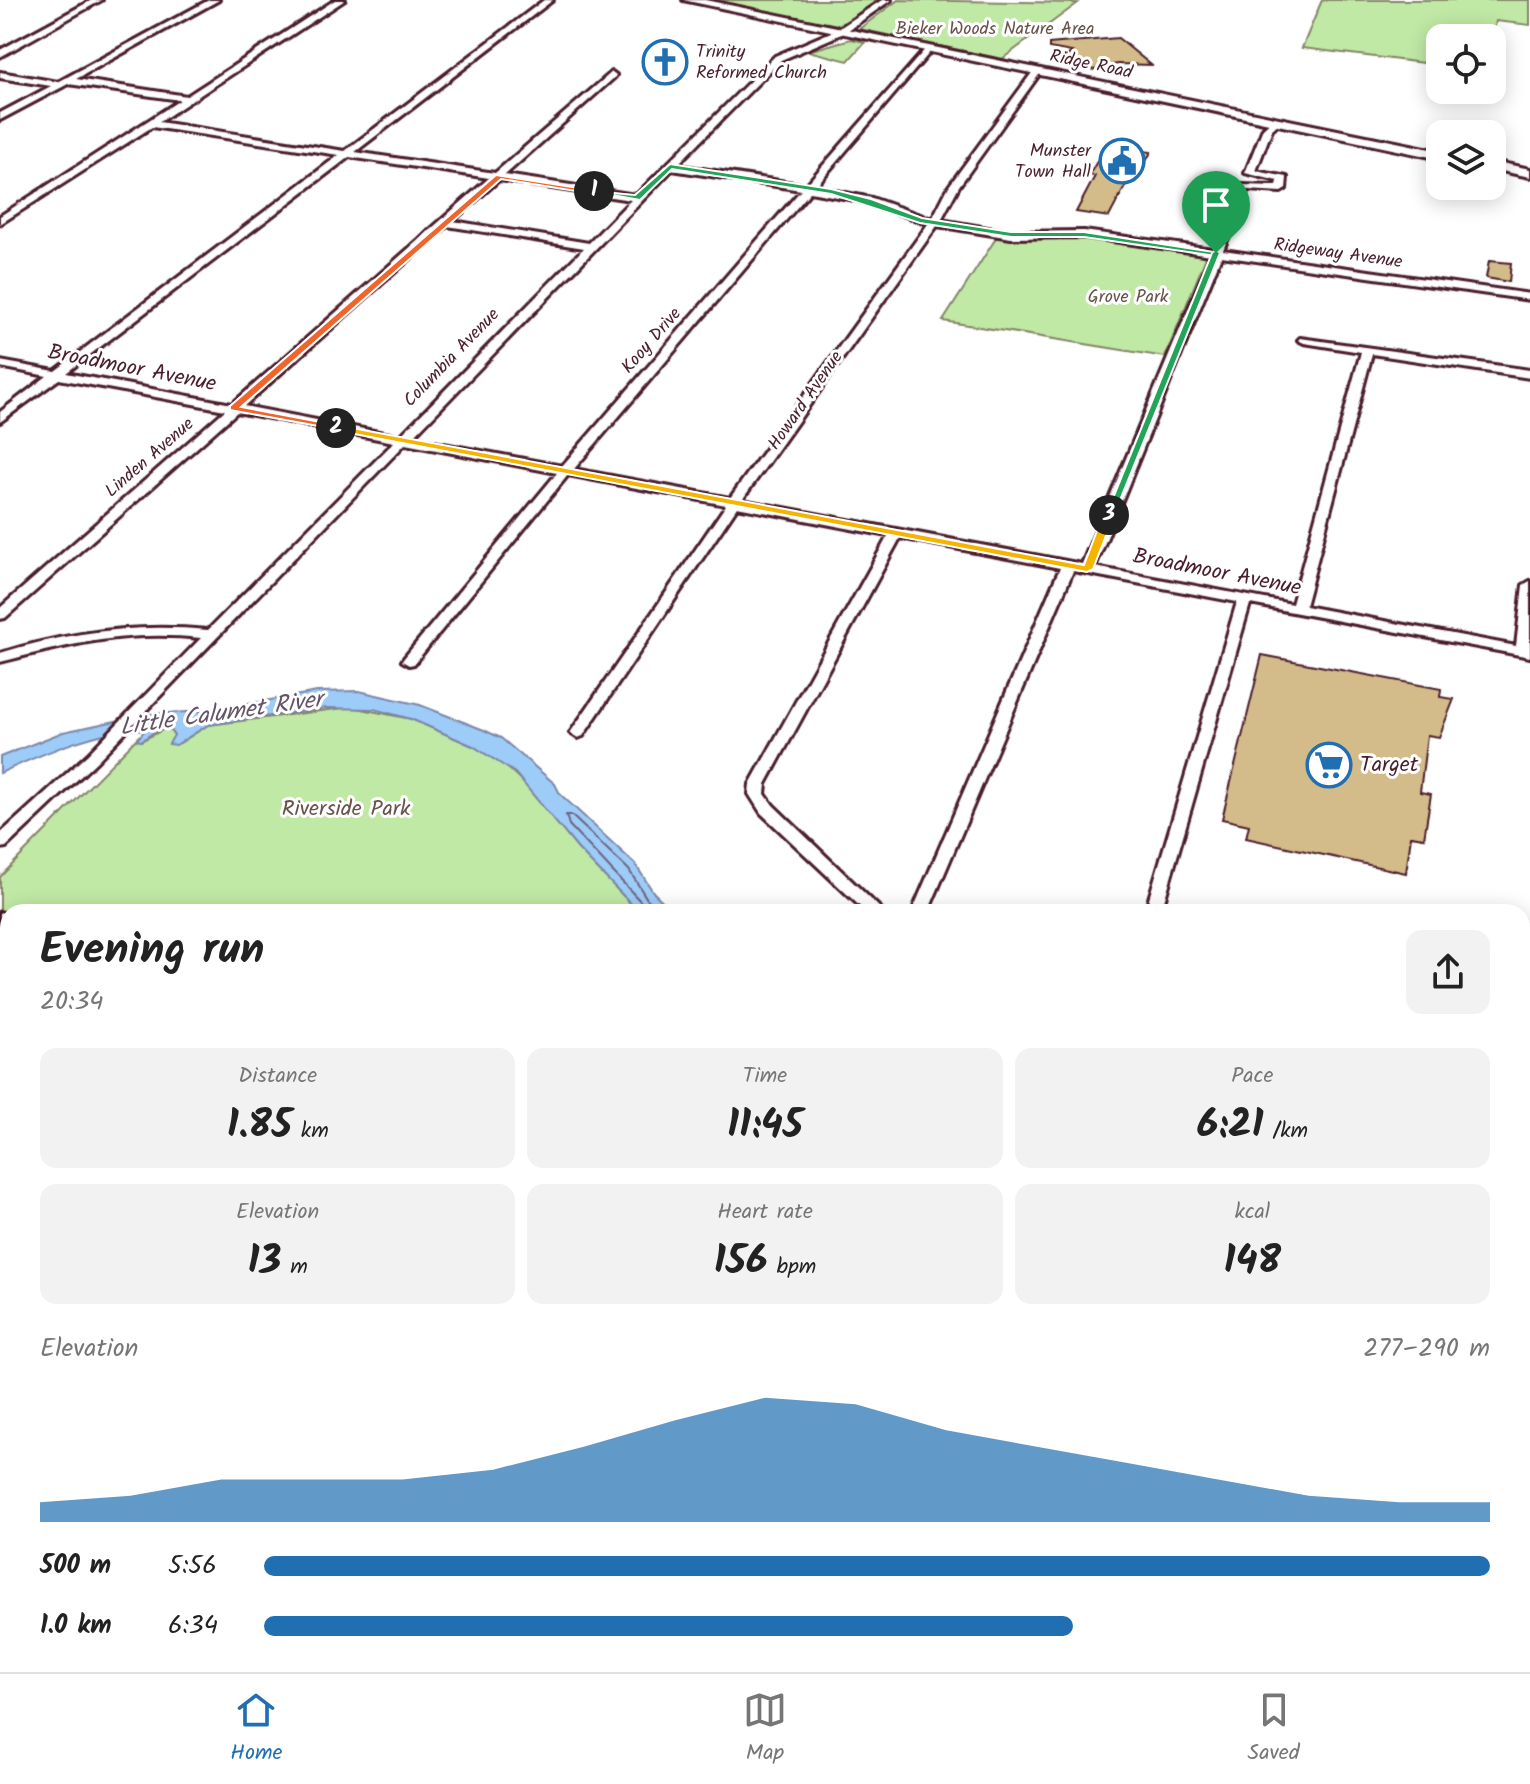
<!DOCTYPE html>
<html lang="en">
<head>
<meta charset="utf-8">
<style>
	:root { --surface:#fff; --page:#f2f2f2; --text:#222; --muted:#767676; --line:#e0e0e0; --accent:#1f6fb2 }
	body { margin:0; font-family:Kalam,sans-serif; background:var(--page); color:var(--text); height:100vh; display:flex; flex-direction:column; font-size:30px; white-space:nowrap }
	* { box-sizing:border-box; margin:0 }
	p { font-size:26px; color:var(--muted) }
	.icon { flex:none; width:44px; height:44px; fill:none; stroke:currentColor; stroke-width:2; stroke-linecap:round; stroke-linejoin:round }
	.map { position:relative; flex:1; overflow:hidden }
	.side { position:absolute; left:0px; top:904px; width:1530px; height:768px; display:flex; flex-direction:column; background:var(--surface); border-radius:24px 24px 0 0; box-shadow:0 4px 20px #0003 }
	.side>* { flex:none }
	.tools { position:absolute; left:1426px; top:24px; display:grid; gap:16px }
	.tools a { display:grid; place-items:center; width:80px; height:80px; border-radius:16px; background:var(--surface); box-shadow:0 4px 20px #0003; font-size:40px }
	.pin { position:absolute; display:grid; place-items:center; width:68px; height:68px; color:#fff; margin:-82px -34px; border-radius:50% 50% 50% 0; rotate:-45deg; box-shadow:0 0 8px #0007 }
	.pin .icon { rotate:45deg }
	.km { position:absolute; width:40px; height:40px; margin:-20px; border-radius:50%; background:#222; color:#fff; font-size:22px; line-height:40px; text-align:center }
	.round { display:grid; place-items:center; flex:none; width:84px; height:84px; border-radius:16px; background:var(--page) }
	.summary { display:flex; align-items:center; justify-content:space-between; height:136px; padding:0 40px }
	h1 { font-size:44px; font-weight:700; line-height:60px }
	.figures { display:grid; grid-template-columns:repeat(3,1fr); gap:12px; height:136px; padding:8px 40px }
	.figures div { display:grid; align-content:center; border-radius:16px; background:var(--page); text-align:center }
	.figures b { font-size:40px; font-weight:700 }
	.figures small { font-size:22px; font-weight:400 }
	.figures p { font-size:22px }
	.chart { height:224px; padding:16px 40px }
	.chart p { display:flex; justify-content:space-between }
	.chart svg { width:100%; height:144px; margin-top:8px; fill:var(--accent); opacity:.7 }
	ul { padding:0 40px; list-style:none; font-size:26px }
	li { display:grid; grid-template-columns:128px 96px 1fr; align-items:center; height:60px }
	li i { height:20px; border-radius:10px; background:var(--accent) }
	.menu { display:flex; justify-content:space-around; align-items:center; height:112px; border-top:2px solid var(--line); background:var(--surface); font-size:22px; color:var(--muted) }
	.menu a { display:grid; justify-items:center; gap:4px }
	.menu .selected { color:var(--accent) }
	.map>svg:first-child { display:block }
	.green { fill:#c0e9a5; stroke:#858468; stroke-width:2 }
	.water { fill:#9eccf9; stroke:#7c87a7; stroke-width:2 }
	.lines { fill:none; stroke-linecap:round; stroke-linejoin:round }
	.shore { stroke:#6c647d; stroke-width:2 }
	.building { fill:#d4bb8a; stroke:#4a1f2b; stroke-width:2 }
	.minor-casing { stroke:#4a1f2b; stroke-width:6 }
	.major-casing { stroke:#4a1f2b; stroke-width:6 }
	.minor { fill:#fff; fill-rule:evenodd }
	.major { fill:#fff; fill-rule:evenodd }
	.split-1 { fill:#22a559; stroke:#fff; stroke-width:2 }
	.split-2 { fill:#f0652b; stroke:#fff; stroke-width:2 }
	.split-3 { fill:#f5b400; stroke:#fff; stroke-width:2 }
	.split-4 { fill:#22a559; stroke:#fff; stroke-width:2 }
	.labels { text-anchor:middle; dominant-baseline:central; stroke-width:6; stroke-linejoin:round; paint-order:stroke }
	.far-park-label { font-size:18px; fill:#68524a; stroke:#fff }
	.far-poi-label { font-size:18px; fill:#4a1f2b; stroke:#fff; text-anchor:start }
	.far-street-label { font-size:18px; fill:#4a1f2b; stroke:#fff }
	.street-label { font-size:22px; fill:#4a1f2b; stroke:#fff }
	.poi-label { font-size:22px; fill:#4a1f2b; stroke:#fff; text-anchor:start }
	.park-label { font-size:22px; fill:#68524a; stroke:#fff }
	.water-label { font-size:24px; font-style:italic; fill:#635369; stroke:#fff }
</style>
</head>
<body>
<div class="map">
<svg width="1530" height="1672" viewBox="0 0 1530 1672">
	<rect width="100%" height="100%" fill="#fff"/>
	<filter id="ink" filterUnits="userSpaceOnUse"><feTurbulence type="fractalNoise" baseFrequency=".0125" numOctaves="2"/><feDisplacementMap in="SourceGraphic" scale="16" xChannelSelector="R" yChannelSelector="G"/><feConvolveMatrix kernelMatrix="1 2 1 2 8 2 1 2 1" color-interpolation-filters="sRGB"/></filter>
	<g filter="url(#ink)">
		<path class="green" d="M714,0H878L847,24L833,25Z
			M898,0L1078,3L1002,59L859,29Z
			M1322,0H1530V25L1496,21L1492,41V38H1440V65L1302,48Z
			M851,39L865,42L848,61L808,51Z
			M1061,234L1207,255L1165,357L943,321L998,235Z
			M352,707L411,719L473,746L503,763L530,789L578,849L639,912H8V1397L0,1394V877L140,735L137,740L141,741L168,727L180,743L208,725Z
			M930,1664H1494L1511,1672H954Z"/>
		<path class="water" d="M359,691L420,705L484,730L501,738L555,784L560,794L635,864L654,893L674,912H639L578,849L515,773L473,746L411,719L374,709L326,708L208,725L176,745L169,744L174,735L170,728L157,730L141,741L137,740L145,730C103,726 38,756 0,773V757L63,732L149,714L206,711L317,692Z
			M1527,1603L1530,1672H1511L1494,1664H1522V1613Z"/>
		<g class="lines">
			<path class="shore" d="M644,912L642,903L569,825L566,815H571L629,870L647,899L664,912"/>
		</g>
		<path class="building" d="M1118,38L1151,65L1117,64L1094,70L1058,63L1072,52L1049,48V44Z
			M1106,146L1151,152L1135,182L1128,181L1109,217L1076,212L1095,176L1089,175Z
			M1489,261L1511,263L1509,282L1486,278Z
			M1262,655L1441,689L1440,697L1454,699L1439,737L1427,735L1420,792L1431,794L1424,838L1411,836L1406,873L1246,838L1249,825L1222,819Z"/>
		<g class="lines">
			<g class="minor-casing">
				<path id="minor" d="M92,0H102L0,57V50Z
					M209,0H219L76,79L187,96L335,0H345L159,122L345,151L544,0H553L355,152L495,173L612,72L616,75L615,77L505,175L636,195L775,56L838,29L882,0H891L844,33L781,60L677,165L806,185L928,46L932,49L931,51L815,187L872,198L932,219L949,186L1034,70L1037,69L1041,72L959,186L941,220L1011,232L1084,231L1213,249L1240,185L1277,186L1278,181L1245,173L1263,128L1273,119H1279V123L1272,129L1256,171L1287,177L1286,189L1281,192L1248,190L1223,250L1530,294V300L1221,256L1095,567L1292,604L1361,352L1304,343L1298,340L1300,338L1530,370V378L1372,354L1305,606L1516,646L1523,585L1530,581V657L1250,604L1161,912H1145L1237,602L1073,571L928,912H912L1060,568L900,538L766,784L765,794L773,805L884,912H866L761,813L749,794L750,784L888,536L737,507L583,736L578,738L570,733L726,505L568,475L414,664L409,665L402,661L404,658L557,473L405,444L98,760L6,847L0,848V834L88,754L201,638C126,630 71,644 0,662V653C68,632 137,623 208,630L394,442L237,412L5,618L0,619V608L225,410L59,379L0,422V412L47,376L0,367V361L55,371L339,155L152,127L0,224V216L180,100L68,84L0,120V113L51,86L0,78V72L58,82ZM349,157L489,178L232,404L66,373ZM672,170L801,190L562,466L412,438ZM499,180L631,200L589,243L453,221ZM810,192L865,202L928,224L730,498L574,469ZM447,226L584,248L400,436L244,406ZM937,226L1011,238L1084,237L1211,255L1082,564L742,500Z
					M0,912L8,915V952L0,957V938L5,934L0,930Z
					M0,1396L8,1399V1419L0,1416Z
					M8,1506V1534L0,1538V1509Z
					M612,1664H636L633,1672H609Z
					M736,1664H780L783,1672H739Z
					M894,1664H939L942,1672H897Z
					M1156,1664H1180L1182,1672H1158Z"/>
			</g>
			<g class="major-casing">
				<path id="major" d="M683,0H705L1440,151V159Z
					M1492,161L1530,169V177L1492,169Z"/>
			</g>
			<use href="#minor" class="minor"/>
			<use href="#major" class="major"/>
		</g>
	</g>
	<path class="split-1" d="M670,164L831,189L871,199L922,218L1011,232H1084L1220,253L1216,256L1084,237H1011L920,223L831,194L672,169L640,200L590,191L635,195Z"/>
	<path class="split-2" d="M496,175L598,191L594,194L501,179L241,407L336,425L340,430L230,410V406Z"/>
	<path class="split-3" d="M336,425L1084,565L1103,515L1109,512L1114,515L1093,569L1087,572L333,430Z"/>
	<path class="split-4" d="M1216,250L1220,253L1114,515L1105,518L1212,253Z"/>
	<defs>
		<g id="church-ring" transform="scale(2.3)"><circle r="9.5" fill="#fff" stroke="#1f6fb2" stroke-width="1.5"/><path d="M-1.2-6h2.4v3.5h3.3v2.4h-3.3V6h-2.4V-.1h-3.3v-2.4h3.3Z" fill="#1f6fb2"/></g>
		<g id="civic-ring" transform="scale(2.3)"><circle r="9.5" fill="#fff" stroke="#1f6fb2" stroke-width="1.5"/><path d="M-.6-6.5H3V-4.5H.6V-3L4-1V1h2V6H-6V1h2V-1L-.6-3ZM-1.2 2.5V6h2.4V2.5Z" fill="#1f6fb2"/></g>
		<g id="supermarket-ring" transform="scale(2.3)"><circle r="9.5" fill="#fff" stroke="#1f6fb2" stroke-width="1.5"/><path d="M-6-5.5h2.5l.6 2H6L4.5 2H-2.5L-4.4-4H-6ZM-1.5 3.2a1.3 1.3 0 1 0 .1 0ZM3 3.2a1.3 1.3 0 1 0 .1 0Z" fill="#1f6fb2"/></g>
	</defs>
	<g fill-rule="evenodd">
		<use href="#church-ring" x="665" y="62"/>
		<use href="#civic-ring" x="1122" y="161"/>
		<use href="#supermarket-ring" x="1329" y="765"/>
	</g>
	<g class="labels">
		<g class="far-park-label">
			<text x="995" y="29">Bieker Woods Nature Area</text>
			<text x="1128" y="297">Grove Park</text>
		</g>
		<g class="far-poi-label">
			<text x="696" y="52">Trinity<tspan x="696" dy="21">Reformed Church</tspan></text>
			<text x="1091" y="151" text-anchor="end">Munster<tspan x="1091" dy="21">Town Hall</tspan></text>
		</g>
		<g class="far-street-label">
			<text transform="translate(1091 65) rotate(12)">Ridge Road</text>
			<text transform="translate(1338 254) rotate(8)">Ridgeway Avenue</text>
			<text transform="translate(652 341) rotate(-49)">Kooy Drive</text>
			<text transform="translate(452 358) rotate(-46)">Columbia Avenue</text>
			<text transform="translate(806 401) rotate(-55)">Howard Avenue</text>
			<text transform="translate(150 458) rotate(-41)">Linden Avenue</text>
		</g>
		<g class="street-label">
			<text transform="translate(132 369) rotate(11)">Broadmoor Avenue</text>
			<text transform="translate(1217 573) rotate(11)">Broadmoor Avenue</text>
		</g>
		<g class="poi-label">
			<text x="1360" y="765">Target</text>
		</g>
		<g class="park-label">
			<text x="346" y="809">Riverside Park</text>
		</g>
		<g class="water-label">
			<text transform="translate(221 714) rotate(-8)">Little Calumet River</text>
		</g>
	</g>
</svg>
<div class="tools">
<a><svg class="icon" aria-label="locate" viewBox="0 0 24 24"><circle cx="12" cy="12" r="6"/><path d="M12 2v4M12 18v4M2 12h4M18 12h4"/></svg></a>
<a><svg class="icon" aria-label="layers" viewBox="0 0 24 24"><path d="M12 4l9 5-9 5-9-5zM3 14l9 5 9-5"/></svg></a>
</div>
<div class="pin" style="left:1216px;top:253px;background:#1e9e55"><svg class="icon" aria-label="arrive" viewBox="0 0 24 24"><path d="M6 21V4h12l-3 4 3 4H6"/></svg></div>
<b class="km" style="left:594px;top:191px">1</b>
<b class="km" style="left:336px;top:428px">2</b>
<b class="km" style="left:1109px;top:515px">3</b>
<section class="side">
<div class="summary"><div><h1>Evening run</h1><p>20:34</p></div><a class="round"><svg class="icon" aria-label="share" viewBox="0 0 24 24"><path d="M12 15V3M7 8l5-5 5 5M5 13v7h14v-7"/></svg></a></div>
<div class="figures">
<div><p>Distance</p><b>1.85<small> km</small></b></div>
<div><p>Time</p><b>11:45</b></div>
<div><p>Pace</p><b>6:21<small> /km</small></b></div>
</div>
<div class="figures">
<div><p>Elevation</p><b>13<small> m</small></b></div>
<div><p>Heart rate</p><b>156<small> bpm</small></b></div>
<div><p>kcal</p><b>148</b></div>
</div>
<div class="chart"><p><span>Elevation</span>277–290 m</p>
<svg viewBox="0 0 160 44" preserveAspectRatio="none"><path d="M0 44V38L10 36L20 31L30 31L40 31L50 28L60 21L70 13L80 6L90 8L100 16L110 21L120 26L130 31L140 36L150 38L160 38V44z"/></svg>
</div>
<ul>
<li><b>500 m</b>5:56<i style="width:100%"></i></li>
<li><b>1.0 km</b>6:34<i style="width:66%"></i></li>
</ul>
</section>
</div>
<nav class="menu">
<a class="selected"><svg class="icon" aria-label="home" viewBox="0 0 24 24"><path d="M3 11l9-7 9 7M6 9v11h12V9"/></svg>Home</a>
<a><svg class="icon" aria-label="map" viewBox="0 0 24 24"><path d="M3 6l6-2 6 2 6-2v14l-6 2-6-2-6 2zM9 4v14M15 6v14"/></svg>Map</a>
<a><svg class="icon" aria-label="saved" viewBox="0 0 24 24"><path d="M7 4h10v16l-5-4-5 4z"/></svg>Saved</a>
</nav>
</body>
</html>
